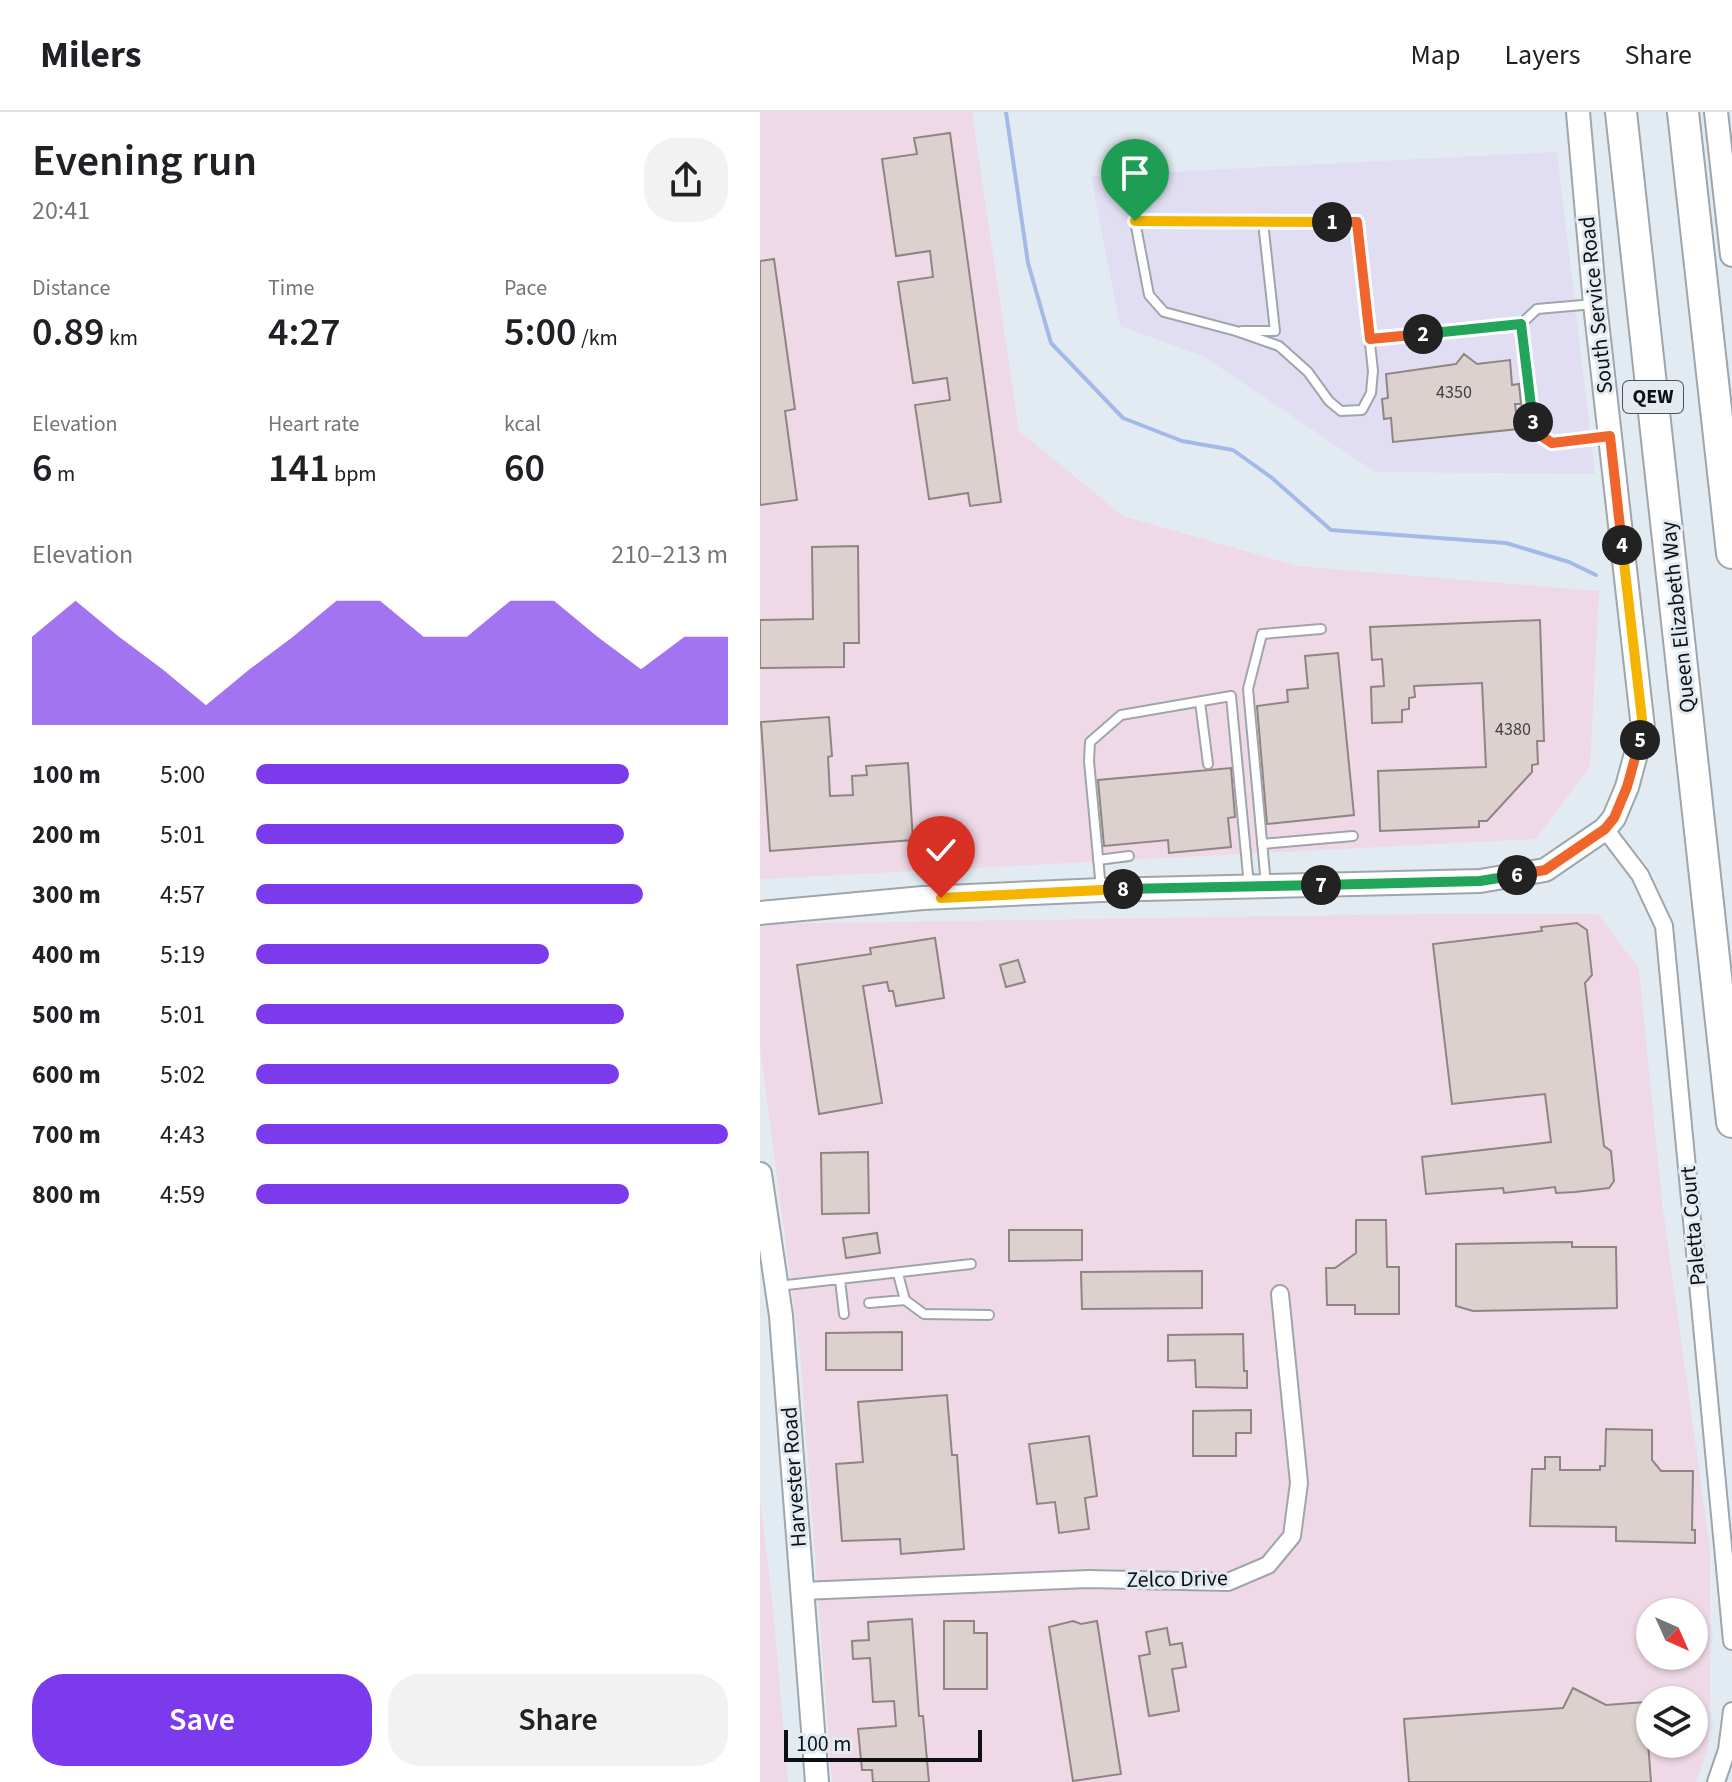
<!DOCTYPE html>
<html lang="en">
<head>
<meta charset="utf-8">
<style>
	:root { --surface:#fff; --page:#f2f2f2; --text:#202124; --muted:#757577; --line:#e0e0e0; --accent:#7c3aed }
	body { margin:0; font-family:"Source Sans 3",sans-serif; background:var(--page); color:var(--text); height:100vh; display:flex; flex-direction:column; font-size:30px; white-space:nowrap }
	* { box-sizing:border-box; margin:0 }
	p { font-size:26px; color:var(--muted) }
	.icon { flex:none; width:44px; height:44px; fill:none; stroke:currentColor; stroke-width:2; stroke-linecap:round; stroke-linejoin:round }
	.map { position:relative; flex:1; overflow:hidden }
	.details { display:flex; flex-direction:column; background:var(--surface); width:760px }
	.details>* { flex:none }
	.needle { width:52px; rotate:135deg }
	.tools { position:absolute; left:876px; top:1486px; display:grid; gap:16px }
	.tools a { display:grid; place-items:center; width:72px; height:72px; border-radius:50%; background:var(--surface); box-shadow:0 2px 6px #0004; font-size:40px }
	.scale { position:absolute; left:24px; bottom:20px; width:198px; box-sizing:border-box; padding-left:8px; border:4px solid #0e1113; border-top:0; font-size:22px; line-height:28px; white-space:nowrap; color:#0e1113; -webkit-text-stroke:6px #e3ebf2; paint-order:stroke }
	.pin { position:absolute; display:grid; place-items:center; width:68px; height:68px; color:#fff; margin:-82px -34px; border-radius:50% 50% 50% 0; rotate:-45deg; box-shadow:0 0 8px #0007 }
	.pin .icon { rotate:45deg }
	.km { position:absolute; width:40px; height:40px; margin:-20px; border-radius:50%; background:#222; color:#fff; font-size:22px; line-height:40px; text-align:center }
	.round { display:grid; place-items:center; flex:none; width:84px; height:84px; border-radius:32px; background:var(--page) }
	.overview { display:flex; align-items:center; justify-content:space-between; height:136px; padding:0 32px }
	h1 { font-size:44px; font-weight:600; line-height:60px }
	.stats { display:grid; grid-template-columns:repeat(3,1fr); gap:12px; height:136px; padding:8px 32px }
	.stats div { display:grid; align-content:center }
	.stats b { font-size:40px; font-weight:600 }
	.stats small { font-size:22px; font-weight:400 }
	.stats p { font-size:22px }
	.chart { height:224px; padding:16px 32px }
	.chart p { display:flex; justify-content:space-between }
	.chart svg { width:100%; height:144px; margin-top:8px; fill:var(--accent); opacity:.7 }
	.action { display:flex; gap:16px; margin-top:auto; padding:16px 32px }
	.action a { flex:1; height:92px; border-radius:32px; background:var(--accent); color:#fff; font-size:32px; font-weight:600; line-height:92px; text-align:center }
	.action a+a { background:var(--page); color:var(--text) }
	ul { padding:0 32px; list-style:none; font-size:26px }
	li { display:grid; grid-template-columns:128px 96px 1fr; align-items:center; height:60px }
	li i { height:20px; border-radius:10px; background:var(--accent) }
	header { display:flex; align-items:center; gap:48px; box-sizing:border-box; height:112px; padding:0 40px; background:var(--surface); border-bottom:2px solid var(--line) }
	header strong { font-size:38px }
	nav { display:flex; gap:44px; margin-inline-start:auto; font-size:28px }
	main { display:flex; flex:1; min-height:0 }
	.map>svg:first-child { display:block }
	.industrial { fill:#efd9e6; fill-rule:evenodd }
	.education { fill:#e1ddf2 }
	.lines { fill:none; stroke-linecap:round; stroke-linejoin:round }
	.stream { stroke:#a3bae9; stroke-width:4 }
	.building { fill:#dcd1ce; stroke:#8f8582; stroke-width:2 }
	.lane-casing { stroke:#9ea6ac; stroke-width:12 }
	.street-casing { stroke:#9ea6ac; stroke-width:20 }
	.secondary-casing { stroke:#9ea6ac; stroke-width:26 }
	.highway-casing { stroke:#9ea6ac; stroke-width:34 }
	.lane { stroke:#fff; stroke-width:8 }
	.street { stroke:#fff; stroke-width:16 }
	.secondary { stroke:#fff; stroke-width:22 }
	.highway { stroke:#fff; stroke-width:30 }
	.split-1-casing { stroke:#fff; stroke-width:16 }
	.split-2-casing { stroke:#fff; stroke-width:16 }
	.split-3-casing { stroke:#fff; stroke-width:16 }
	.split-4-casing { stroke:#fff; stroke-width:16 }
	.split-5-casing { stroke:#fff; stroke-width:16 }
	.split-6-casing { stroke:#fff; stroke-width:16 }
	.split-7-casing { stroke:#fff; stroke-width:16 }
	.split-8-casing { stroke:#fff; stroke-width:16 }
	.split-9-casing { stroke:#fff; stroke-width:16 }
	.split-1 { stroke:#f5b400; stroke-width:10 }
	.split-2 { stroke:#f0652b; stroke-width:10 }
	.split-3 { stroke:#22a559; stroke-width:10 }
	.split-4 { stroke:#f0652b; stroke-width:10 }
	.split-5 { stroke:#f5b400; stroke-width:10 }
	.split-6 { stroke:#f0652b; stroke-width:10 }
	.split-7 { stroke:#22a559; stroke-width:10 }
	.split-8 { stroke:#22a559; stroke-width:10 }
	.split-9 { stroke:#f5b400; stroke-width:10 }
	.labels { text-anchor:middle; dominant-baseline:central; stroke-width:6; stroke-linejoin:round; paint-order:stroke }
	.number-label { font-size:18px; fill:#424142 }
	.shield { fill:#e3ebf2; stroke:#4e5256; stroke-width:2 }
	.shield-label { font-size:20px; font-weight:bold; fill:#0e1113 }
	.street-label { font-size:22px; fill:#0e1113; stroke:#e3ebf2 }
</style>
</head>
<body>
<header>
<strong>Milers</strong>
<nav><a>Map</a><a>Layers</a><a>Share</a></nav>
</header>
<main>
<section class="details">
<div class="overview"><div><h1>Evening run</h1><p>20:41</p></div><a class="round"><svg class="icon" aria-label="share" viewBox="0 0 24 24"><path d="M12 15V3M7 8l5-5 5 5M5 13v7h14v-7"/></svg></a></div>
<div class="stats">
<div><p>Distance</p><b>0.89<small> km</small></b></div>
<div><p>Time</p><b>4:27</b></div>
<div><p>Pace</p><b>5:00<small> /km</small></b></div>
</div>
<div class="stats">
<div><p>Elevation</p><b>6<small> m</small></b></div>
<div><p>Heart rate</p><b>141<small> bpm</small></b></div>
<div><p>kcal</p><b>60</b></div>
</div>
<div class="chart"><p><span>Elevation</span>210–213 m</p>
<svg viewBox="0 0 160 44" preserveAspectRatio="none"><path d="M0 44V17L10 6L20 17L30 27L40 38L50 27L60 17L70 6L80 6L90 17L100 17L110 6L120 6L130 17L140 27L150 17L160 17V44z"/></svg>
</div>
<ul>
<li><b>100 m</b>5:00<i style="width:79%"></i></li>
<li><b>200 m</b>5:01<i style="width:78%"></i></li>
<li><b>300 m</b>4:57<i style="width:82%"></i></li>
<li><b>400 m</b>5:19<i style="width:62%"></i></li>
<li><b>500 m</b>5:01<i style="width:78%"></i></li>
<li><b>600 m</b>5:02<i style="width:77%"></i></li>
<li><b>700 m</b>4:43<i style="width:100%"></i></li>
<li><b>800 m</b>4:59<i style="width:79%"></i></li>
</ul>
<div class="action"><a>Save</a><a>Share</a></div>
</section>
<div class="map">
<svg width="972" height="1670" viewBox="0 0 972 1670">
	<rect width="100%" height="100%" fill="#e3ebf2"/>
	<path class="industrial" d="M0,0H212L259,319L363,404L537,454L839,479L830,655L776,727L0,767Z
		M664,802H838L879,857L902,1090L950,1437V1606L948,1636L936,1670H72L40,1240L0,935V812ZM890,1500H934V1544H890ZM890,1588H934V1632H890Z
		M0,1385L13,1496L28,1670H0Z"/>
	<path class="education" d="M797,40L835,362L615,360L443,244L360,214L331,64Z"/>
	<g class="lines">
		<path class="stream" d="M246,0L268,151L291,231L363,306L422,329L473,338L512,366L571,418L746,431L809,450L836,463"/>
	</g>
	<path class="building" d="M190,21L241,390L210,394L208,381L169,387L155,293L190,288L187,266L153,271L138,170L173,165L170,139L136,144L122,47L157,42L154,26Z
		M14,147L35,297L25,299L37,388L0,393V149Z
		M704,242L717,252L750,248L752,273L759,272L761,292H755L758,317L633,330L631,306L624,307L622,287L628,286L626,262L696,252Z
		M98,434L99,531H84V555L0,556V508L53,507L52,435Z
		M780,508L784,629H777L778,652L772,653V660L727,709H719V715L620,719L618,659L726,655L722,571L654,574L655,585L649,586V597L642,598V610L612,611L611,575L624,574L622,547L612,548L610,515Z
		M578,541L594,703L507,712L497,594L528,590L527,578L548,576L545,544Z
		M69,605L72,644L68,645L70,684L93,683L92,664L107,663L106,654L148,651L153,728L10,739L1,610Z
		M471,656L475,705L468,706L471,735L409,741L408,728L344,734L338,668Z
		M817,811L827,818L832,863L825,871L844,1034L851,1039L854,1069L849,1076L815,1080L796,1081L795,1075L744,1081L743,1076L666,1082L662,1045L791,1030L785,982L692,992L673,832L782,819L781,815Z
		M175,826L184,886L136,894L133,879H129L127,870L103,874L122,991L59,1002L37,853L111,842L110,836Z
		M258,848L265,870L246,875L240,853Z
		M108,1040L109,1101L62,1102L61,1041Z
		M596,1108H626L627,1155H639V1202H595V1193H567L566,1156H575L596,1141Z
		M249,1118H322V1148L249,1149Z
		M117,1121L120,1141L86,1146L83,1126Z
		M812,1130V1135H856L857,1196L713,1199L696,1194V1132Z
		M442,1159V1196L322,1197L321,1160Z
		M142,1220V1258H66V1221Z
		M483,1222L484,1259H487V1276L436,1275L435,1248L408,1249V1223Z
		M187,1283L192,1343H197L204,1437L141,1442L140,1427L82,1429L76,1352L103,1350L98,1290Z
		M491,1298V1321H476V1344H433V1299Z
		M846,1317L892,1318V1348L901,1359H933L932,1418H935V1431L856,1429V1415L770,1414L772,1357H785V1345H800V1358H840V1354H845Z
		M329,1324L337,1384L325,1386L329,1417L299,1421L295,1390L277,1392L269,1332Z
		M152,1507L159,1604H163L169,1670H113L112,1658H102L98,1617L136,1614L134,1589L113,1590L110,1546L93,1547L92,1529L109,1528L108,1510Z
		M184,1509H214V1521H227V1577H184Z
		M313,1509L321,1512L337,1509L361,1662L313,1669L289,1515Z
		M407,1516L410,1533L422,1531L426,1555L412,1557L419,1599L389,1604L379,1544L390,1542L386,1520Z
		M813,1576L846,1593L885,1590L891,1670H649L644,1607L803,1596Z"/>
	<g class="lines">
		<g class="lane-casing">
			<path id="lane" d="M375,109L597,110L613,259L611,281L602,298L581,299L569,289L548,260L519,234L476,219L404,200L389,183Z
				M834,192L777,197L761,212L773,311L780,323L792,331L847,325
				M482,219H515L503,110
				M610,227L761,212
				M440,590L448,652
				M502,732L593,724
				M338,748L369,744
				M506,773L488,577L502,522L561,517
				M341,777L329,649L330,630L361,603L471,584L489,774
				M138,1162L145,1188L164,1202L229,1203
				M80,1168L84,1202
				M18,1174L211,1152
				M109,1191L145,1188"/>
		</g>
		<g class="street-casing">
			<path id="street" d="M845,717L880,763L904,814L972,1529
				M42,1479L328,1467L468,1470L508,1453L532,1424L539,1371L520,1182
				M956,1670L967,1638L972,1599"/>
		</g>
		<g class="secondary-casing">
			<path id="secondary" d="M956,0L972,143
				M0,801L163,786L341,778L720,769L785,758L845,717L854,706L867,675L883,616L835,192L818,0
				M0,1062L21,1204L57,1670"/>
		</g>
		<g class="highway-casing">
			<path id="highway" d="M861,0L972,1010
				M923,0L972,441"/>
		</g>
		<use href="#lane" class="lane"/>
		<use href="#street" class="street"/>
		<use href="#secondary" class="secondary"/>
		<use href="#highway" class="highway"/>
	</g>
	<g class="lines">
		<g class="split-1-casing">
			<path id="split-1" d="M375,109L572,110"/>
		</g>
		<g class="split-2-casing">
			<path id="split-2" d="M572,110H597L610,227L663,222"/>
		</g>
		<g class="split-3-casing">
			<path id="split-3" d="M663,222L761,212L773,310"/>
		</g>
		<g class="split-4-casing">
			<path id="split-4" d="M773,310L780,323L792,331L850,324L862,433"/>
		</g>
		<g class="split-5-casing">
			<path id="split-5" d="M862,433L883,616L880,628"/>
		</g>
		<g class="split-6-casing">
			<path id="split-6" d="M757,763L785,758L845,717L854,706L867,675L880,628"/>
		</g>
		<g class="split-7-casing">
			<path id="split-7" d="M561,773L720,769L757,763"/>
		</g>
		<g class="split-8-casing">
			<path id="split-8" d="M363,777L561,773"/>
		</g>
		<g class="split-9-casing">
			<path id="split-9" d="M181,786L363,777"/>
		</g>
		<use href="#split-1" class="split-1"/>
		<use href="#split-2" class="split-2"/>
		<use href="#split-3" class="split-3"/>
		<use href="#split-4" class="split-4"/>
		<use href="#split-5" class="split-5"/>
		<use href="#split-6" class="split-6"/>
		<use href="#split-7" class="split-7"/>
		<use href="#split-8" class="split-8"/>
		<use href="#split-9" class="split-9"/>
	</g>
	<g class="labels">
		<g class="number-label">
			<text x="694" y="280">4350</text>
			<text x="753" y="617">4380</text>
		</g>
		<rect class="shield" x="863" y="269" width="60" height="32" rx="6"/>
		<g class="shield-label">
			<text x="893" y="285">QEW</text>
		</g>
		<g class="street-label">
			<text transform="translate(836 193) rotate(-96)">South Service Road</text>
			<text transform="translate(918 505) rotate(-96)">Queen Elizabeth Way</text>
			<text transform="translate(933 1114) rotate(-95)">Paletta Court</text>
			<text transform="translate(34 1365) rotate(-94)">Harvester Road</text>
			<text transform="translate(417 1467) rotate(-1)">Zelco Drive</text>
		</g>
	</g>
</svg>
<div class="tools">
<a><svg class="needle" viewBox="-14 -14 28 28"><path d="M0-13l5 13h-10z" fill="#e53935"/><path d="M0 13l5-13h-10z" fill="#757577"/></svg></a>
<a><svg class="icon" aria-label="layers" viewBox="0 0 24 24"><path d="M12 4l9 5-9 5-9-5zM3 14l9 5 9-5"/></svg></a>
</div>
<div class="scale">100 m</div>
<div class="pin" style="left:375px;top:109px;background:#1e9e55"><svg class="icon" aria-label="arrive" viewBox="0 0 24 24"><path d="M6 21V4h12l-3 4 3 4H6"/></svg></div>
<div class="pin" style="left:181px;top:786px;background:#d93025"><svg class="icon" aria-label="check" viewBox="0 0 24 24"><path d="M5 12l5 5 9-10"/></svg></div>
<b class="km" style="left:572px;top:110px">1</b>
<b class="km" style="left:663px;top:222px">2</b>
<b class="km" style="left:773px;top:310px">3</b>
<b class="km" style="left:862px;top:433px">4</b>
<b class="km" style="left:880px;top:628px">5</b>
<b class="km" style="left:757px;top:763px">6</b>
<b class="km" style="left:561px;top:773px">7</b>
<b class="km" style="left:363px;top:777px">8</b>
</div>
</main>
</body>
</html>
